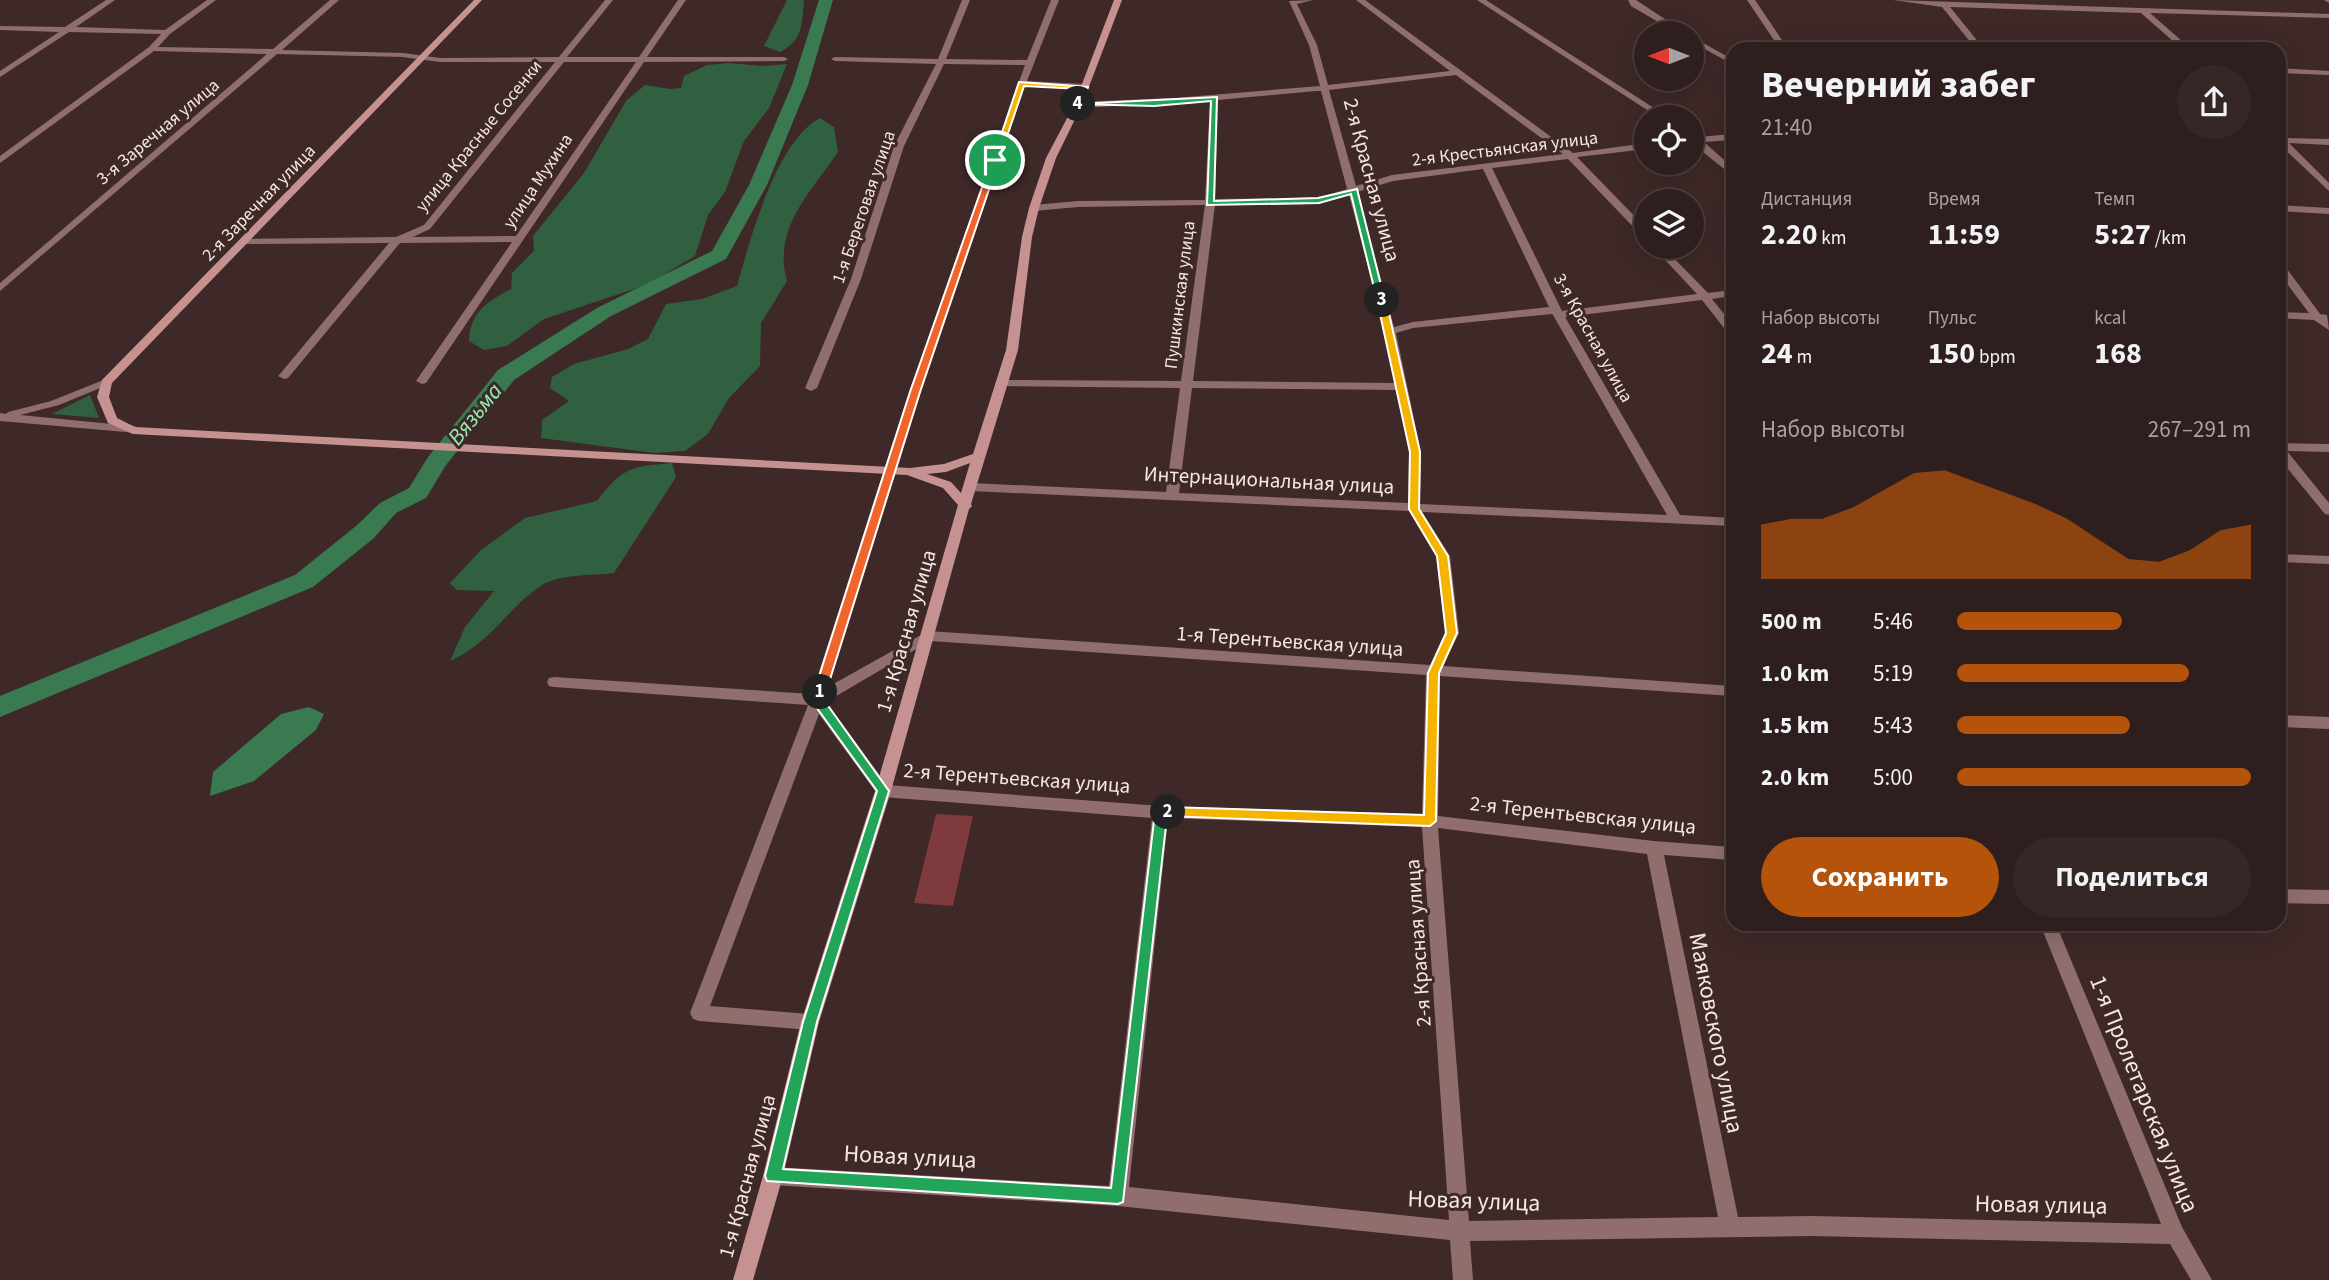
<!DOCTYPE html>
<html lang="ru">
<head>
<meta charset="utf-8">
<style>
	:root { --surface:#2e1e1e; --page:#362727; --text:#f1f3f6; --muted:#a7a2a4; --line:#493c3c; --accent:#b45309 }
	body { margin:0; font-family:"Source Sans 3",sans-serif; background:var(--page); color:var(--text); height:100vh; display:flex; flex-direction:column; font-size:26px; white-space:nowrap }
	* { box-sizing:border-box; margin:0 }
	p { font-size:23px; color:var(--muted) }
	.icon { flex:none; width:38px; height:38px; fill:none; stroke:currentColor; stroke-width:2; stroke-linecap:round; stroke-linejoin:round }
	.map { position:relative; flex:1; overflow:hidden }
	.panel { position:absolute; left:1726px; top:42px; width:560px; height:889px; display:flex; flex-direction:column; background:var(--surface); border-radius:21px; box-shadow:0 7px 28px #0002,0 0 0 2px var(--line) }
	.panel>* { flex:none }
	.needle { width:46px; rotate:270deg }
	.controls { position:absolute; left:1634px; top:21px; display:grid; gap:14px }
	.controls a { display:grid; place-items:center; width:70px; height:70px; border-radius:50%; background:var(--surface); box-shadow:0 7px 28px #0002,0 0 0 2px var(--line); font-size:35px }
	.pin { position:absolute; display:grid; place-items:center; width:60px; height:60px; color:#fff; margin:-30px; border:4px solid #fff; border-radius:50%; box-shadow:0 2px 7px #0007 }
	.km { position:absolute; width:35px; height:35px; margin:-18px; border-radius:50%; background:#222; color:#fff; font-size:19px; line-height:35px; text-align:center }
	.round { display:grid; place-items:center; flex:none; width:74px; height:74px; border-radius:37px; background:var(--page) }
	.summary { display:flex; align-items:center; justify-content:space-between; height:119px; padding:0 35px }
	h1 { font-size:38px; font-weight:700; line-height:52px }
	.stats { display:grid; grid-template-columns:repeat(3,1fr); gap:10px; height:119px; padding:7px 35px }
	.stats div { display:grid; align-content:center }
	.stats b { font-size:30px; font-weight:700 }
	.stats small { font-size:19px; font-weight:400 }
	.stats p { font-size:19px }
	.chart { height:196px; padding:14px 35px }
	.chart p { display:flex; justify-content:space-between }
	.chart svg { width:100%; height:126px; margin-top:7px; fill:var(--accent); opacity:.7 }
	.primary-button { display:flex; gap:14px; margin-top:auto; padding:14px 35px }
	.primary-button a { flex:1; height:80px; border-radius:42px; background:var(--accent); color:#fff; font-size:28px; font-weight:700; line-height:80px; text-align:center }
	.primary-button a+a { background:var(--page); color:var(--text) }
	ul { padding:0 35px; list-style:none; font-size:23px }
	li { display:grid; grid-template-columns:112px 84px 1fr; align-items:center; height:52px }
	li i { height:18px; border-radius:9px; background:var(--accent) }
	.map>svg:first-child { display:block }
	.green { fill:#306040 }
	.water { fill:#3a7a51 }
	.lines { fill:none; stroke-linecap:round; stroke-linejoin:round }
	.river { fill:#3a7a51; fill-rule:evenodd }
	.building { fill:#7e3a3d }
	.minor { fill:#906e6e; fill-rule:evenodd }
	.tertiary { fill:#906e6e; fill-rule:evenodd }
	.secondary { fill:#c69291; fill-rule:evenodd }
	.split-1 { fill:#f0652b; stroke:#fff; stroke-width:2 }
	.split-2 { fill:#22a559; stroke:#fff; stroke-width:2 }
	.split-3 { fill:#f5b400; stroke:#fff; stroke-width:2 }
	.split-4 { fill:#22a559; stroke:#fff; stroke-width:2 }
	.split-5 { fill:#f5b400; stroke:#fff; stroke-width:2 }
	.labels { text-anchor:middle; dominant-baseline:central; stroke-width:6; stroke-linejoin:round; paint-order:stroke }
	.far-street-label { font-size:18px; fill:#f5e6e5; stroke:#3e2828 }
	.street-label { font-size:21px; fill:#f5e6e5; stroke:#3e2828 }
	.water-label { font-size:23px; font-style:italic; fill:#93eeb0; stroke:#3e2828 }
	.near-street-label { font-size:24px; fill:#f5e6e5; stroke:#3e2828 }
</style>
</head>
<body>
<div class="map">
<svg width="2329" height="1280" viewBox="0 0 2329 1280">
	<rect width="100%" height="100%" fill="#3e2828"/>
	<path class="green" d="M787,0H804C802,23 803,41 780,52L764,46Z
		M729,63L763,66L787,64L769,108L744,141L725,192L708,215L695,256L646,285L544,319L507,346L484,350L469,341C470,312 487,302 511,289L512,273L534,251L533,236L584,173L626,101L645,85L670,89L681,88L684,76L707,65Z
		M820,118L834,127L838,152C811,192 772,229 787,281L761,323L760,366L729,398L708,434L685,451L654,453L541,438L542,420L569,401L550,388L552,377L574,364L628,349L648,339L666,304L702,299L737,286C750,240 776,141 820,118Z
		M90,395L99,418L52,414Z
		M672,463L676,477L614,573C591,576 559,573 539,587C505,611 492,642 450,661L465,627L494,591L457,590L450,583L481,550L525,518L597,501C623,467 630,467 672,463Z"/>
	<path class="water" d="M309,707L324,714L316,730L254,781L210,796L213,772L281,714Z"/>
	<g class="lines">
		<path class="river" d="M819,0H833L808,85L767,185L726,259L611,316L514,380L446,465L426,498L396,513L374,538L313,587L0,717V696L295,575L356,526L380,503L409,488L428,457L498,370L597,308L712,251L749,185L792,85Z"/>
	</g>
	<path class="building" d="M936,814L973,816L953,906L914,903Z"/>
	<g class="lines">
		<path class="minor" d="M106,0H115L76,27L165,30L207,0H216L170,34L158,47L273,49L330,0H339L282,50L403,53L440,58L559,57L605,0H613L567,57H639L678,0H686L647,57H784L788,59L784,61L644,62L426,383L422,384L416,381L512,242L400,243L288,378L284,379L278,376L280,374L389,243L244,244L240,243V239L396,237L424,225L555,62H440L403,57L277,54L0,291V283L267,54L154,51L0,163V156L149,47L161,34L69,32L0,77V71L59,32L0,30V26L65,27ZM564,62H636L516,236L413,237L430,229Z
			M962,0H970L946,59L1027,60L1051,0H1059L1027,81L1085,84L1089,87L1085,90L1025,86L921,392L828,687L928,631L1430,665L1445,633L1436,556L1409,511L971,491L965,487L971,483L1166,492L1180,388L1001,386L995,383L1001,380L1181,381L1205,205L1078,207L1034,211L1029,208L1034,205L1078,201L1205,200L1210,101L1078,108L1074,105L1078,102L1174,98L1320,86L1309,45L1289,1L1313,0L1297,4L1317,45L1328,85L1450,71L1356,0H1365L1573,153L1647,143V149L1577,157L1647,229V238L1643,237L1568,159L1492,168L1562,311L1697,294L1653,247H1663L1708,293L1732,290V296L1712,299L1732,324V334L1728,333L1702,300L1565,317L1680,515L1732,518V526L1422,512L1450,556L1459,633L1443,666L1732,686V696L1440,676L1438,816L1654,841L1732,847V860L1664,855L1738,1217L1811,1216L2161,1224L2040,924H2056L2182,1227L2212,1280H2191L2170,1244L1811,1236L1470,1241L1473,1280H1453L1450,1240L1118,1206L773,1185L766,1183L763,1176L766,1169L773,1167L1109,1186L1152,818L883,797L878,795L819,714L710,1006L810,1014L816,1016L819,1022L816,1028L810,1030L699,1021L693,1019L690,1013L808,705L554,687L549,686L547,682L549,678L554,677L812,694L909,392L1025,65L944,64L904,146L861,279L817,388L811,391L805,388L851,279L894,146L936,64L835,61L831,59L835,57L938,59ZM1456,75L1563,154L1392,175L1356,186L1329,90ZM1316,91H1321L1347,189L1318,198L1215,199L1218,100ZM1483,169L1549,307L1413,322L1394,327L1357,192L1393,181ZM1349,195L1385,331L1395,383L1193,381L1215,205L1319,204ZM1552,314L1553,315L1667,515L1420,504L1421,452L1396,333L1413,328ZM1192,388L1397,390L1409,452L1408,503L1179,493ZM930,641L1426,675L1422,814L1161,806L887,785L826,702ZM1168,818L1422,827L1449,1220L1129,1187ZM1438,828L1647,854L1718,1217L1469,1221Z
			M1477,0H1486L1668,117H1658Z
			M1628,0H1636L1686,33H1677L1631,6Z
			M1747,0H1755L1788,49H1780Z
			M1893,0L2329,14V18L2150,13L2191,49H2182L2141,13L1950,7L1984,49H1976L1942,7Z
			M2324,0H2329V3Z
			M1692,37L1732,59V64L1692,42Z
			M2278,68L2329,71V75L2278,73Z
			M1692,133L1698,137L1732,134V140L1704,142L1732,167V174L1729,173L1692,143Z
			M2278,134L2284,138L2329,139V145L2289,143L2329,183V191L2278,143Z
			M2278,205L2329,208V214L2278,211Z
			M2278,261L2282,262L2320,314L2327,315L2329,330L2314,320L2278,318V312L2309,313L2278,272Z
			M2278,443L2329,444V452L2287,451L2329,503V515L2325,514L2278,457Z
			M2278,554L2329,556V564L2278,562Z
			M2278,715L2329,717V729L2278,727Z
			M2278,889L2329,890V904L2278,903Z"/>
		<path class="tertiary" d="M106,379L112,382L110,384L59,405L20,415L133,426L137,427V433L0,421V413L6,414L8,412L51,401Z"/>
		<path class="secondary" d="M474,0H482L112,383L109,397L117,418L135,427L910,468L944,464L973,454L1006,350L1022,237L1029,208L1046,158L1074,105L1114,0H1122L1082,105L1056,158L1039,208L1032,237L1018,350L971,504L972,506L969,509L891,791L819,1022L783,1176L753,1280H733L763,1176L801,1022L875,791L958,505L943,488L907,475L133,434L108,423L97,397L102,380ZM970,463L961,493L951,482L927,474L946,472Z"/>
	</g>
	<path class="split-1" d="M992,159L999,160L920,392L826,692L824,695H816L814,692L910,392Z"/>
	<path class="split-2" d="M820,688L826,692L824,700L889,791L817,1022L783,1169L1111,1188L1155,812L1156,808L1168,807L1175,812L1167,817L1123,1202L1118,1204L767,1181L765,1176L803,1022L877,791L811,700L816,689Z"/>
	<path class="split-3" d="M1382,297L1386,300L1420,452L1419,509L1448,556L1457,633L1439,673L1436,821L1430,826L1164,816L1162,812L1168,807L1424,815L1428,673L1446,633L1437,556L1409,509L1410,452L1377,300Z"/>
	<path class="split-4" d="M1217,97L1214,201L1318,198L1357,189L1385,301L1377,300L1351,194L1319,203L1207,205L1211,101L1154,106L1075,104Z"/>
	<path class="split-5" d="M1019,82L1088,87L1082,104L1078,106L1075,104L1081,89L1024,86L999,160L992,162Z"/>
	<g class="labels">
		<g class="far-street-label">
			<text transform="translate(158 132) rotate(-40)">3-я Заречная улица</text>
			<text transform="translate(479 136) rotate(-51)">улица Красные Сосенки</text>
			<text transform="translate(1505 149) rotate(-7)">2-я Крестьянская улица</text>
			<text transform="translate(538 181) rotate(-56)">улица Мухина</text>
			<text transform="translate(259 203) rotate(-46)">2-я Заречная улица</text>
			<text transform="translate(864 207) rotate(-71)">1-я Береговая улица</text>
			<text transform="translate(1180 295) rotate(-83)">Пушкинская улица</text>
			<text transform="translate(1593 338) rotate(61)">3-я Красная улица</text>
		</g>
		<g class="street-label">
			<text transform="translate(1372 180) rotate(75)">2-я Красная улица</text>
			<text transform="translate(1269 480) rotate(3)">Интернациональная улица</text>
			<text transform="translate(906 631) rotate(-74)">1-я Красная улица</text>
			<text transform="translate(1290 641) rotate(4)">1-я Терентьевская улица</text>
			<text transform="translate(1017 778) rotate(4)">2-я Терентьевская улица</text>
			<text transform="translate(1583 815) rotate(6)">2-я Терентьевская улица</text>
			<text transform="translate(1418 943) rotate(-94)">2-я Красная улица</text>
			<text transform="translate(747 1176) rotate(-75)">1-я Красная улица</text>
		</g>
		<g class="water-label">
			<text transform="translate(475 414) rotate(-51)">Вязьма</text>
		</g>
		<g class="near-street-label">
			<text transform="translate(1716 1033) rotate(79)">Маяковского улица</text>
			<text transform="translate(2144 1094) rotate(68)">1-я Пролетарская улица</text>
			<text transform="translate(910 1157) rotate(3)">Новая улица</text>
			<text transform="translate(1474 1201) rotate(2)">Новая улица</text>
			<text transform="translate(2041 1205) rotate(1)">Новая улица</text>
		</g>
	</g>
</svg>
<div class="controls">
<a><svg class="needle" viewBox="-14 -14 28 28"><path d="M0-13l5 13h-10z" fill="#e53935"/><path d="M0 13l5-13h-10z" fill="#a7a2a4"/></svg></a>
<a><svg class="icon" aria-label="locate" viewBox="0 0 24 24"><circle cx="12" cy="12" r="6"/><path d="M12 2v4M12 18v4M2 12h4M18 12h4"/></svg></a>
<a><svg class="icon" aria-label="layers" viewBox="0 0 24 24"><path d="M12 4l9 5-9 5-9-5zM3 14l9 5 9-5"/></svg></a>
</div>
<div class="pin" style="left:995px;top:160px;background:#1e9e55"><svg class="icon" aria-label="arrive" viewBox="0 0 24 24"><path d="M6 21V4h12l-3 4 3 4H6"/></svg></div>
<b class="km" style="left:820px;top:692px">1</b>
<b class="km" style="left:1168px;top:812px">2</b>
<b class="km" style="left:1382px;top:300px">3</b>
<b class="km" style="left:1078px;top:104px">4</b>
<section class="panel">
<div class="summary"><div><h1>Вечерний забег</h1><p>21:40</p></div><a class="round"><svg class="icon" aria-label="share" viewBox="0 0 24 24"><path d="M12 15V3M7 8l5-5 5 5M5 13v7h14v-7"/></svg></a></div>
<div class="stats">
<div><p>Дистанция</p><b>2.20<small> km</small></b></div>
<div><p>Время</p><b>11:59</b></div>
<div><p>Темп</p><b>5:27<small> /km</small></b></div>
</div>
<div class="stats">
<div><p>Набор высоты</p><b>24<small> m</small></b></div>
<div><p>Пульс</p><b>150<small> bpm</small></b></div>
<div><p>kcal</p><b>168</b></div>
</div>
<div class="chart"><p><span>Набор высоты</span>267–291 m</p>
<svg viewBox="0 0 160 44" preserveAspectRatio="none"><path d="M0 44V25L10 23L20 23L30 19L40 13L50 7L60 6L70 10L80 14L90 18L100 23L110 30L120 37L130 38L140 34L150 27L160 25V44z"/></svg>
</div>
<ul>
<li><b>500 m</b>5:46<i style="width:56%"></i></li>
<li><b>1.0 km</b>5:19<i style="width:79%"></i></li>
<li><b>1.5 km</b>5:43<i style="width:59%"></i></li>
<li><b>2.0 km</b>5:00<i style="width:100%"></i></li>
</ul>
<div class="primary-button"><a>Сохранить</a><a>Поделиться</a></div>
</section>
</div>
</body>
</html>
